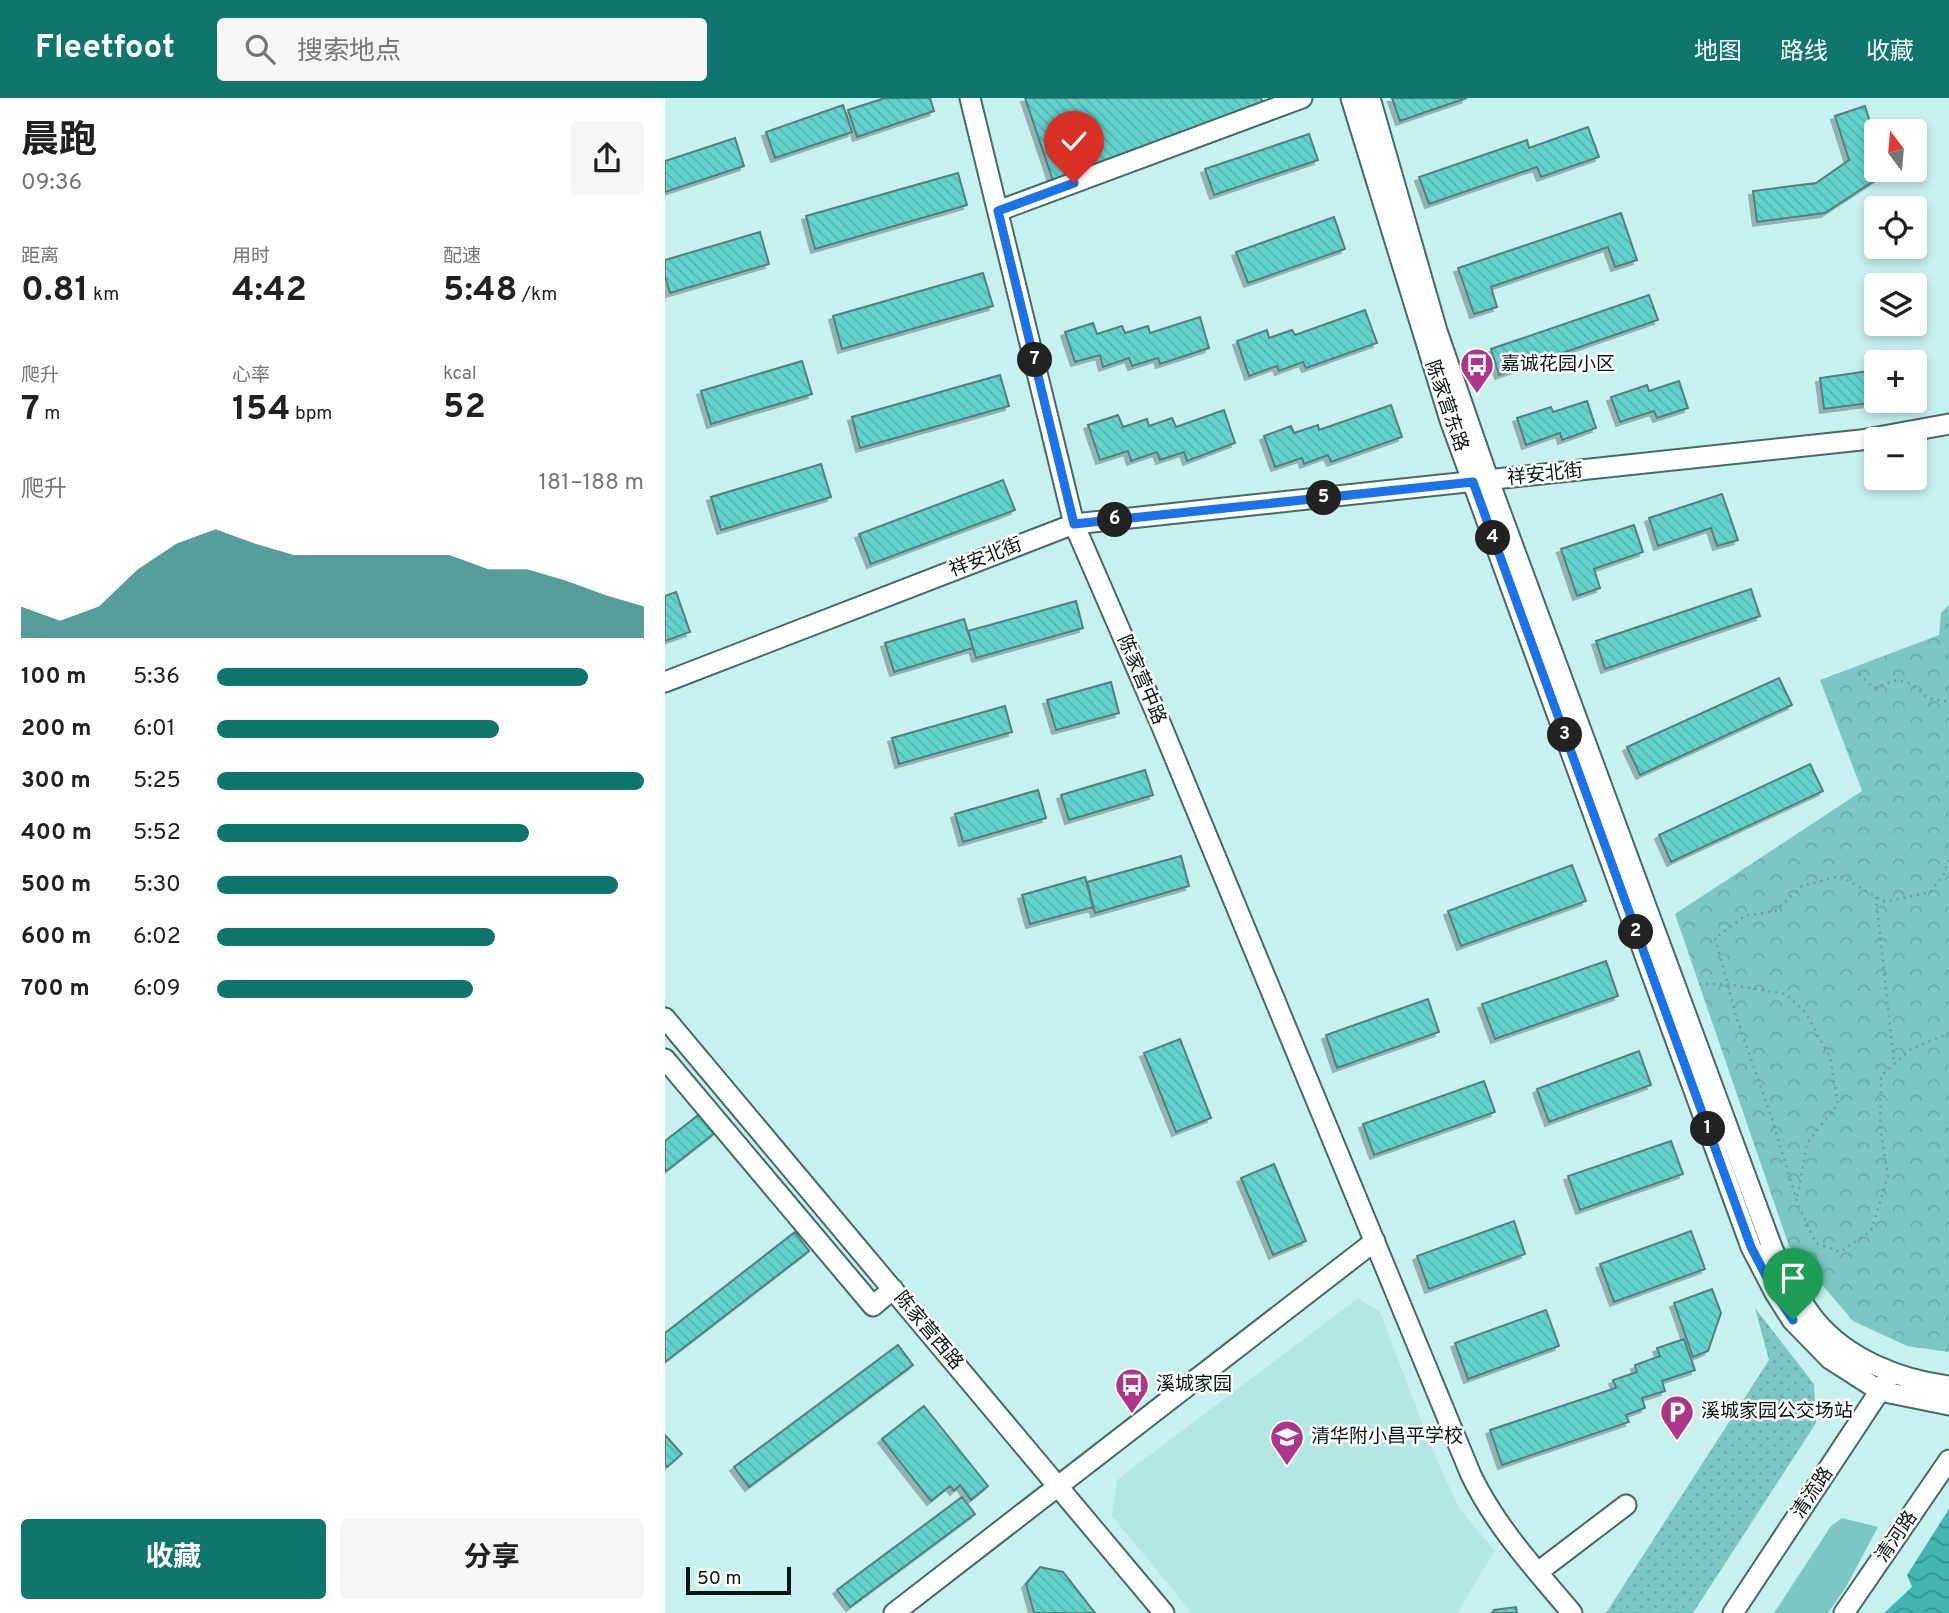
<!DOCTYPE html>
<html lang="zh">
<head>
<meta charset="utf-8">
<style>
	:root { --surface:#fff; --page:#f6f6f6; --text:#202124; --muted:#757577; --accent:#0f766e }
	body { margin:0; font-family:Overpass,"Noto Sans SC",sans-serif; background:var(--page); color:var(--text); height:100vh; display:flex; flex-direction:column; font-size:26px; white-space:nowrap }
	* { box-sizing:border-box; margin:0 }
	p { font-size:23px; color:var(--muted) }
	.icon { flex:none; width:38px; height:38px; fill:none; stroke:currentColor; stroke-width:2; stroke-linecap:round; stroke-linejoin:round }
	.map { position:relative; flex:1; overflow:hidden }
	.sheet { display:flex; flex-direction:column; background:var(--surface); width:665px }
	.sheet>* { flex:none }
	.needle { width:46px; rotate:344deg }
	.controls { position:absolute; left:1199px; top:21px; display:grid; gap:14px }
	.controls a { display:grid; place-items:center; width:63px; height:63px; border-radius:7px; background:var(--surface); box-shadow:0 4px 10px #0003; font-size:35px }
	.scale { position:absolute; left:21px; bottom:18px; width:105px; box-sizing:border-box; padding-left:7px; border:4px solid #061615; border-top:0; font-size:19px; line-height:24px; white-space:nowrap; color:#061615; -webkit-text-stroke:5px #fff; paint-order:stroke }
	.pin { position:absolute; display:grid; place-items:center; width:60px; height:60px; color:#fff; margin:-72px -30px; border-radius:50% 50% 50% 0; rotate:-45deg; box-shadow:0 0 7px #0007 }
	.pin .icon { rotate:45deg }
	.km { position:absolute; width:35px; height:35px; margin:-18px; border-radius:50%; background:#222; color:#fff; font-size:19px; line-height:35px; text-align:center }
	.round { display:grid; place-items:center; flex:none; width:74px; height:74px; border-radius:7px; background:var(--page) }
	.headline { display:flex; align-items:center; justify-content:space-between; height:119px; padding:0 21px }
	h1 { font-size:38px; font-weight:700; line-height:52px }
	.metrics { display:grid; grid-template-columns:repeat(3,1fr); gap:10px; height:119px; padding:7px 21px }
	.metrics div { display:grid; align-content:center }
	.metrics b { font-size:35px; font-weight:700 }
	.metrics small { font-size:19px; font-weight:400 }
	.metrics p { font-size:19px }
	.chart { height:196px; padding:14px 21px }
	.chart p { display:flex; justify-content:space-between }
	.chart svg { width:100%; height:126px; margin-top:7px; fill:var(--accent); opacity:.7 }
	.cta { display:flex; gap:14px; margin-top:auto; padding:14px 21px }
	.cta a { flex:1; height:80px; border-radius:7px; background:var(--accent); color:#fff; font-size:28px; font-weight:700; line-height:80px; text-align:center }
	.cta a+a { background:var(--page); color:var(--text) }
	ul { padding:0 21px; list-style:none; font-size:23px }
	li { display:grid; grid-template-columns:112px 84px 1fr; align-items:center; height:52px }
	li i { height:18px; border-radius:9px; background:var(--accent) }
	header { display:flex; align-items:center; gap:42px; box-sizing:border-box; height:98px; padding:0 35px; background:var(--accent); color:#fff }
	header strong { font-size:33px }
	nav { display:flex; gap:38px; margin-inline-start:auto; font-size:24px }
	.search { width:490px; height:63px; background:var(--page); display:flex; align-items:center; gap:18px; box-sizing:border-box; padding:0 24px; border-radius:7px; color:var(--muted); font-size:26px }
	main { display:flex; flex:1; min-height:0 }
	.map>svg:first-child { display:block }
	.built { fill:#b3e7e4 }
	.grass { fill:#7cc7c3 }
	.forest { fill:url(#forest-crowns) }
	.park { fill:url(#park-dots) }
	.water { fill:url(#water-waves) }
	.building { fill:url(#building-back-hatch); stroke:#577e7b; stroke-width:2; filter:url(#shadow) }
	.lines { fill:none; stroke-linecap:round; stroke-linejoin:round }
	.minor-casing { stroke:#456b69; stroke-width:23 }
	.path { stroke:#789896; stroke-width:2.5; stroke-dasharray:2 5; stroke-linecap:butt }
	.minor { stroke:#fff; stroke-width:19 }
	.route-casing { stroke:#fff; stroke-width:14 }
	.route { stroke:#1a73e8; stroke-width:9 }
	.labels { text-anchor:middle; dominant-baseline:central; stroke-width:5; stroke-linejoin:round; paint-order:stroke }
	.poi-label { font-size:19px; fill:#061615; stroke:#fff; text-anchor:start }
	.street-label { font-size:19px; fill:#061615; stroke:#fff }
</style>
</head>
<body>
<header>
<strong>Fleetfoot</strong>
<div class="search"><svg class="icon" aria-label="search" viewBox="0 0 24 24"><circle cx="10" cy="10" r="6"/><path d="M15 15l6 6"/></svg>搜索地点</div>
<nav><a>地图</a><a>路线</a><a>收藏</a></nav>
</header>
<main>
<section class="sheet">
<div class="headline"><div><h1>晨跑</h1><p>09:36</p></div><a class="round"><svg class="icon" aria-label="share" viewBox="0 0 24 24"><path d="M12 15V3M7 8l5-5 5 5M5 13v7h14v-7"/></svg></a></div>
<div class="metrics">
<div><p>距离</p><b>0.81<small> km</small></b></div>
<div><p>用时</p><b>4:42</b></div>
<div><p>配速</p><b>5:48<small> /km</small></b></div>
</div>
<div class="metrics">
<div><p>爬升</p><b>7<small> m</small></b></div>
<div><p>心率</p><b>154<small> bpm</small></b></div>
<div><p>kcal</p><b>52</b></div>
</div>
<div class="chart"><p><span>爬升</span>181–188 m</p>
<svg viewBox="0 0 160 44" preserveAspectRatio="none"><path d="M0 44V33L10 38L20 33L30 20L40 11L50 6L60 11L70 15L80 15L90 15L100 15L110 15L120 20L130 20L140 24L150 29L160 33V44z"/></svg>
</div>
<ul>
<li><b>100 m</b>5:36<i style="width:87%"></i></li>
<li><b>200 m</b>6:01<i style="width:66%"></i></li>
<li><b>300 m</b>5:25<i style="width:100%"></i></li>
<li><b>400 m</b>5:52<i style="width:73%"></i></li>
<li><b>500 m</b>5:30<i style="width:94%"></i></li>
<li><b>600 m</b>6:02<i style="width:65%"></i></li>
<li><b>700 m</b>6:09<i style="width:60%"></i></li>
</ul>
<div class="cta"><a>收藏</a><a>分享</a></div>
</section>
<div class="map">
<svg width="1284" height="1515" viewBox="0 0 1284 1515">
	<defs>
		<pattern id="forest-crowns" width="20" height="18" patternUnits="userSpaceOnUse" patternTransform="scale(1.75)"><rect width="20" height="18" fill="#7cc7c3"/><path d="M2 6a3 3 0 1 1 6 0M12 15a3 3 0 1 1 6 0" fill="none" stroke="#6aaaa7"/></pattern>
		<pattern id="park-dots" width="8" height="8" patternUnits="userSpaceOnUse" patternTransform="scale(1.75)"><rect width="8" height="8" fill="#7cc7c3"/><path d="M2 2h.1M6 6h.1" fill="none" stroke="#6aaaa7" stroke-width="1.8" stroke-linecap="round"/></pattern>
		<pattern id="water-waves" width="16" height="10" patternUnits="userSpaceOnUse" patternTransform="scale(1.75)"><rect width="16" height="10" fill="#42b6b1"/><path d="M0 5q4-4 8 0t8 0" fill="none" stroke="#35938f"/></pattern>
		<pattern id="building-back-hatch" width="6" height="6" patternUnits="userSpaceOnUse" patternTransform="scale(1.75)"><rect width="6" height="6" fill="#62d2cd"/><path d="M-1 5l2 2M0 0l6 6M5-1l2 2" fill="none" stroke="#54b4af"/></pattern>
		<filter id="shadow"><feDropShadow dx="-4" dy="4" stdDeviation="0" flood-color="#0004"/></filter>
	</defs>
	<rect width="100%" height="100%" fill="#c7f1ee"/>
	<path class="built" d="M693,1200L715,1214L769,1356L794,1410L830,1453L792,1515H527L447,1418L452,1382Z"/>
	<path class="grass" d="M1177,1420L1213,1429L1181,1489L1163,1515H1109L1166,1428Z"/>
	<path class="forest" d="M1284,507V1254L1242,1248L1188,1223L1124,1148L1010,816L1197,693L1155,582L1274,537L1276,515Z"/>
	<path class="park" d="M1090,1210L1149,1286L1151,1325L1028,1515H941L1104,1262Z"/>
	<path class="water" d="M1284,1411V1515H1219L1247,1489L1242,1477Z"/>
	<path class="building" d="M220,0H265L269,13L192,39L183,12Z
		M360,0H596L599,7L388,83Z
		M727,0H802L735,23Z
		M178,7L187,34L110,60L101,34Z
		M1200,8L1211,43V72H1220L1221,75L1160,115L1092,124L1088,93L1151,85L1184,62L1170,18Z
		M923,29L934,59L876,79L872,69L764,106L754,79L862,42L864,50Z
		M644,36L653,62L549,97L540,71Z
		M70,40L79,68L0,94V63Z
		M293,75L302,107L150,151L141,118Z
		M956,115L972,162L950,169L943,149L826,189L832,209L809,216L793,170Z
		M669,119L680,151L583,185L571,154Z
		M95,134L104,166L5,195L0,178V162Z
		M318,175L328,208L177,251L168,218Z
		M984,197L993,222L834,277L826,251Z
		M700,212L712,245L641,270L638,264L614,273L612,268L584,278L572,243L602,232L604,240L627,232L630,237Z
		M535,219L544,250L495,266L493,260L467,268L464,260L438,269L435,257L410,264L400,234L428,225L432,236L457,228L460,235L483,228L485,235Z
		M137,263L147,296L46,326L36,293Z
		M1250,266H1255L1260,297L1250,298Z
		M1211,272V303H1220L1159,311L1155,280Z
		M335,277L344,308L195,350L187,319Z
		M1014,283L1023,310L992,320L989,313L955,324L946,299L982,287L984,293Z
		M922,303L931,330L897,342L895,335L861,347L852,320L886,309L888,314Z
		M726,307L737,339L666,364L663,357L639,366L637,360L610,369L599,338L626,328L629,335L653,327L654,332Z
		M559,312L570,345L522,363L519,354L495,362L492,354L466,363L463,353L435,362L423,327L453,317L458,329L482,321L484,328L507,320L511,329Z
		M156,366L166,399L56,432L46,399Z
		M338,382L350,412L206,466L194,436Z
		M1057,396L1073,442L1052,448L1046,430L993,448L984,420Z
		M969,427L978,454L929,471L935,490L912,498L896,451Z
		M1086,491L1095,518L940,571L931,543Z
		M11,494L25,534L0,543V498Z
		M411,503L418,530L311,560L303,533Z
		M299,521L308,550L229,574L220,545Z
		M1114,580L1127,607L975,677L962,649Z
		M446,584L454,615L391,632L382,602Z
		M340,608L347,634L234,666L227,640Z
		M1145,666L1158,693L1006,764L994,737Z
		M480,672L488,697L404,722L396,697Z
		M373,692L381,720L298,744L290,716Z
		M516,758L524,788L430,815L422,784Z
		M907,767L921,803L796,848L783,813Z
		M420,779L428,809L365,826L357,797Z
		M941,863L953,898L830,941L817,906Z
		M763,901L774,934L672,970L661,937Z
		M515,941L546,1020L511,1034L479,955Z
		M974,953L986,987L884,1024L872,991Z
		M819,983L830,1014L709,1057L698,1026Z
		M36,1015L51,1034L0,1074V1043Z
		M1006,1043L1018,1076L915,1112L903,1078Z
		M609,1066L641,1143L608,1157L576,1080Z
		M849,1123L860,1156L764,1191L752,1158Z
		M1026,1133L1040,1171L949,1204L935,1166Z
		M130,1134L144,1153L0,1264V1235Z
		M1047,1191L1056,1215L1043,1253L1028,1259L1009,1205Z
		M881,1212L894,1248L803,1281L790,1245Z
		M1019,1241L1030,1272L997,1283L1000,1293L977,1300L980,1310L961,1317L964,1324L837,1367L825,1332L951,1290L948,1282L972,1274L970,1267L995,1258L992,1250Z
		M233,1247L248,1267L84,1389L69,1369Z
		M259,1308L323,1388L306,1402L295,1387L289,1393L285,1388L266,1403L217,1341Z
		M0,1337L17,1356L2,1369L0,1367Z
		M297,1399L310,1416L185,1509L172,1492Z
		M375,1469L398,1474L430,1515H369L361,1486Z
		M851,1509L852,1515H827L829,1512Z"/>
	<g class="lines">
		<g class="minor-casing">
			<path id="minor" d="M305,0L409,426L497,629L806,1377C831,1429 870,1471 907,1515
				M686,0L785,322L1086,1149L1110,1195L1127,1222L1165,1261L1215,1293L1284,1307
				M705,0L772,233L824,383L1108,1152C1121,1176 1133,1201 1150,1222C1182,1261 1235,1282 1284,1288
				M333,113L637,0
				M0,584L409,426L1196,342L1284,326
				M0,920L499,1515
				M0,961L208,1208L228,1191
				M873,1474L961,1407
				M229,1515L710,1143
				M1068,1515L1222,1282
				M1179,1515L1284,1362"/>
		</g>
		<path class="path" d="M1194,576L1209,590L1232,582L1246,586L1263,600L1284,604
			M1284,762L1278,778L1265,794L1220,804L1175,778L1137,788L1110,813L1080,818L1050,840L1072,921L1107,1021L1133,1107L1151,1145L1175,1154L1206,1133L1223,1078L1215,1029L1216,978L1246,951L1284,935
			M1211,799L1229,966
			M1034,886H1062L1121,896L1140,914L1165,959L1173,1006L1142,1045L1132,1100"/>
		<use href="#minor" class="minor"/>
	</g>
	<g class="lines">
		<g class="route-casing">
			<path id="route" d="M409,85L333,113L409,426L808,384L1086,1149L1110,1195L1128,1222"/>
		</g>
		<use href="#route" class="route"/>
	</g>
	<defs>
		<g id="bus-pin" transform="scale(1.75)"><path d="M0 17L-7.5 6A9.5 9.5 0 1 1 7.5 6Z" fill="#ad358b" stroke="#fff"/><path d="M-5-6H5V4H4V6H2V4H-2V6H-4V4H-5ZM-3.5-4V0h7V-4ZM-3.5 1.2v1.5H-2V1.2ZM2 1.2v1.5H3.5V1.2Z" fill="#fff"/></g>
		<g id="parking-pin" transform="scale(1.75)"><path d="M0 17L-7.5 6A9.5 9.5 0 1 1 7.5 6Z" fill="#ad358b" stroke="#fff"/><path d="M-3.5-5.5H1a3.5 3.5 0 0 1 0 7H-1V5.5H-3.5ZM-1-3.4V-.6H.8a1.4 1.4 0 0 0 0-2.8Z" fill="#fff"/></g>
		<g id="school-pin" transform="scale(1.75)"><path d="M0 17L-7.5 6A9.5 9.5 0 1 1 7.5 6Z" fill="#ad358b" stroke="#fff"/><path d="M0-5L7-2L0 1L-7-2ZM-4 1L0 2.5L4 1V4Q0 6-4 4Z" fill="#fff"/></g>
	</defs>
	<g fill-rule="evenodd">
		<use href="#bus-pin" x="812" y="267"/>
		<use href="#bus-pin" x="467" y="1287"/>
		<use href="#parking-pin" x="1012" y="1314"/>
		<use href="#school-pin" x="622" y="1339"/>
	</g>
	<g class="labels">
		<g class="poi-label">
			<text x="836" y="267">嘉诚花园小区</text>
			<text x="491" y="1287">溪城家园</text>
			<text x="1036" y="1314">溪城家园公交场站</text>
			<text x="646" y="1339">清华附小昌平学校</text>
		</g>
		<g class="street-label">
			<text transform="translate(781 308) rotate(71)">陈家营东路</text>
			<text transform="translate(880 377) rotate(-6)">祥安北街</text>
			<text transform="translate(321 460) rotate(-21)">祥安北街</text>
			<text transform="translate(476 582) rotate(67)">陈家营中路</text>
			<text transform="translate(263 1233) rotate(50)">陈家营西路</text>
			<text transform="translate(1148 1395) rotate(-56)">清流路</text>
			<text transform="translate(1232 1439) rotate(-55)">清河路</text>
		</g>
	</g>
</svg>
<div class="controls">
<a><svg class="needle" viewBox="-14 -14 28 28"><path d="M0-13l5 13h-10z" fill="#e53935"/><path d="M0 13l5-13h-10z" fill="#757577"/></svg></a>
<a><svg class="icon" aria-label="locate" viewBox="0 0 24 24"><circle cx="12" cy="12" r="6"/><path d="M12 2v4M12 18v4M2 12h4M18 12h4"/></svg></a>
<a><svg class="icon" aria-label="layers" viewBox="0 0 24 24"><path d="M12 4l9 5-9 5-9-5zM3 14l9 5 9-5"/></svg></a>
<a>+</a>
<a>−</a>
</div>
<div class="scale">50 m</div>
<div class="pin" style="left:1128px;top:1222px;background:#1e9e55"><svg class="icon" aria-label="arrive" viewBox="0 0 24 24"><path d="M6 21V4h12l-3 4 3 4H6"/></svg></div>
<div class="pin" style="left:409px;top:85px;background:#d93025"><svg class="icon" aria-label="check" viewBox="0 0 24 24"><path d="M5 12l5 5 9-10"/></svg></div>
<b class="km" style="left:1043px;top:1031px">1</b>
<b class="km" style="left:971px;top:834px">2</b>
<b class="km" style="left:900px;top:637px">3</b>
<b class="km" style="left:828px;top:440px">4</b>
<b class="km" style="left:659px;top:400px">5</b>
<b class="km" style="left:450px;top:422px">6</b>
<b class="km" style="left:370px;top:262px">7</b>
</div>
</main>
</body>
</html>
